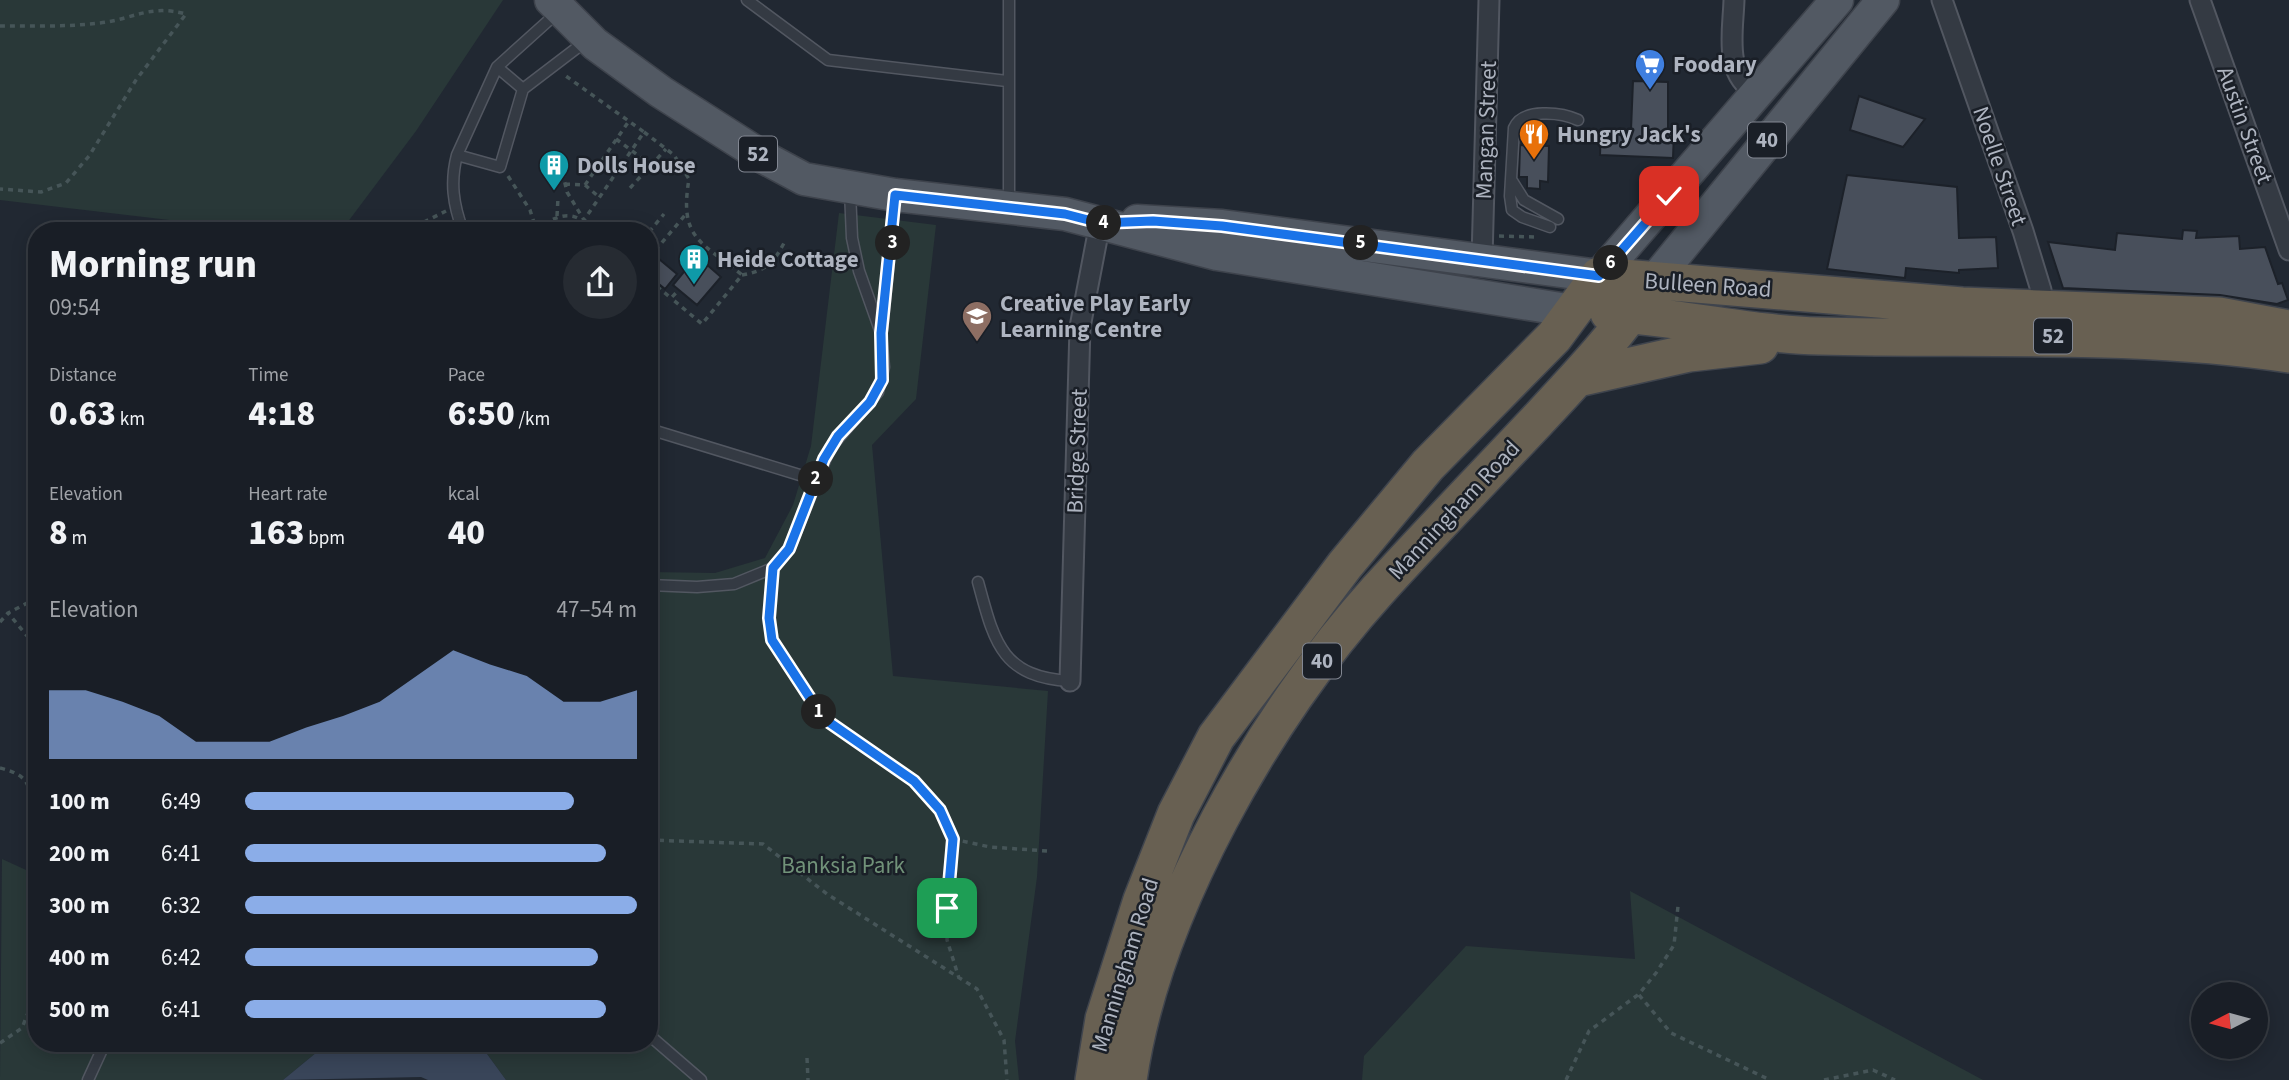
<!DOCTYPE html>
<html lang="en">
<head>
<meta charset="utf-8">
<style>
	:root { --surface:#191e26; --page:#262b32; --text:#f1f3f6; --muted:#9fa2a7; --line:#373c43; --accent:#8bade8 }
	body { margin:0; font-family:"Source Sans 3",sans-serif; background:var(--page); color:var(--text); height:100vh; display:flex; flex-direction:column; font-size:26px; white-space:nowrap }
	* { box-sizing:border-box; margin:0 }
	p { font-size:23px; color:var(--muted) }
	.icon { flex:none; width:38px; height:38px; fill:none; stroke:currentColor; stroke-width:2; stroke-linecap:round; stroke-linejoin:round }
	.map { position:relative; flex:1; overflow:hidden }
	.details { position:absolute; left:28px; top:222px; width:630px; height:830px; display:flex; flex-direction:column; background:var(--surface); border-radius:28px; box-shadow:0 4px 18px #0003,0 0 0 2px var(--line) }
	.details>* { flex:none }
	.needle { width:46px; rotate:264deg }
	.tools { position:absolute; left:2191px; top:982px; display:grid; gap:14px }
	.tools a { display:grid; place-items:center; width:77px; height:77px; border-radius:50%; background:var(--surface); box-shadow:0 4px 18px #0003,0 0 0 2px var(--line); font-size:35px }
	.pin { position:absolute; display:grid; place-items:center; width:60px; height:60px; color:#fff; margin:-30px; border-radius:14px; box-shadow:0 4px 10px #0006 }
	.km { position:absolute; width:35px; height:35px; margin:-18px; border-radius:50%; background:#222; color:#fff; font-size:19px; line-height:35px; text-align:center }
	.round { display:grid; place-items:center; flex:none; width:74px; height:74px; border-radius:37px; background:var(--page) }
	.summary { display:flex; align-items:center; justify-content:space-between; height:119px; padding:0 21px }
	h1 { font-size:38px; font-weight:800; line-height:52px }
	.figures { display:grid; grid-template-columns:repeat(3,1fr); gap:10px; height:119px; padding:7px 21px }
	.figures div { display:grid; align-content:center }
	.figures b { font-size:35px; font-weight:800 }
	.figures small { font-size:19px; font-weight:400 }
	.figures p { font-size:19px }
	.chart { height:196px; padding:14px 21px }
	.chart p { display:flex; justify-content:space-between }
	.chart svg { width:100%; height:126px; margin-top:7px; fill:var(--accent); opacity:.7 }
	ul { padding:0 21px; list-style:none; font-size:23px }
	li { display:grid; grid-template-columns:112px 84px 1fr; align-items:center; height:52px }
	li i { height:18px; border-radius:9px; background:var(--accent) }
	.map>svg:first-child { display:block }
	.green { fill:#293838 }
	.water { fill:#394559 }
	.building { fill:#484f5b; stroke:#1c2129; stroke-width:2 }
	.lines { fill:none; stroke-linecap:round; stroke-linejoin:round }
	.lane-casing { stroke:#525761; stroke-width:13 }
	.street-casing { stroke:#525761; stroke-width:23 }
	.primary-casing { stroke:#3e434c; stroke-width:35 }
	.highway-casing { stroke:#3f444d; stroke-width:40 }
	.path { stroke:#465558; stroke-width:3.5; stroke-dasharray:5 5; stroke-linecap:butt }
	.lane { stroke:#343a43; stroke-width:10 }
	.street { stroke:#343a43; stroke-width:19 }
	.primary { stroke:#525963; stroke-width:32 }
	.highway { stroke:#686052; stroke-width:37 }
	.route-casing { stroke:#fff; stroke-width:14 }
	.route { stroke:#1a73e8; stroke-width:9 }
	.labels { text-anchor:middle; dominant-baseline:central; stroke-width:5; stroke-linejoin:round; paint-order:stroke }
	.shield { fill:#1a1f27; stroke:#828792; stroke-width:2 }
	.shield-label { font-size:21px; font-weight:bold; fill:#aeb4c0 }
	.poi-label { font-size:23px; font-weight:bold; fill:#aeb4c0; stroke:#1a1f27; text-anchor:start }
	.street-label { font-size:23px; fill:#aeb4c0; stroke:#1a1f27 }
	.park-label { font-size:23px; fill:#719279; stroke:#1a1f27 }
</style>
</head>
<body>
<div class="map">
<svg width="2289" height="1080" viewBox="0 0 2289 1080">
	<rect width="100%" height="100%" fill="#212832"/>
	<path class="green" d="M0,0H503L416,131L341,231H263L0,200Z
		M839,213L936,225L916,399L872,445L893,676L1048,691L1037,877L1015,1041L1019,1080H506L479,1043H649V572L715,573L765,558L793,505L811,446Z
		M2,859L37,875V1043H328L283,1080H0Z
		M1630,891L1983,1080H1362L1364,1056L1466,946L1635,959Z"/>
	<path class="water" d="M328,1043H479L506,1080H428L421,1077L283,1080Z"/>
	<path class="building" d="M1633,81L1668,82V131H1674L1673,158L1600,155L1601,129L1631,130Z
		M1859,96L1925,119L1903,147L1850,130Z
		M1520,145L1549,146L1548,182L1540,181V189L1527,188V177H1519Z
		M1847,175L1957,187L1959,238L1996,237L1998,268L1959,270V273L1906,268L1905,278L1827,269Z
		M2183,230L2197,231L2196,238L2239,236L2240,249L2265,247L2278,284L2282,283L2288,300L2277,304L2220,295L2063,288L2048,242L2115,250L2117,233L2182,239Z
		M697,256L721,277L697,305L673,285Z
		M659,259L677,274L665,289L649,276Z"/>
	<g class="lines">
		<g class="lane-casing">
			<path id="lane" d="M747,0L828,60L1007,81
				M1009,0V202
				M558,12L497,67L457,155L500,167L523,89L586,41
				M497,67L523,89
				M457,155C450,182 453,204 463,231
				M1512,181L1524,200L1558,219
				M1550,227L1522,217L1512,210L1510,196L1514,128C1522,108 1561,112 1578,120
				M882,330L895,199
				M649,429L816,480
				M978,582C994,640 1000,677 1070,681
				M649,585L697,587L734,584L773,568L789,549L830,448L878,392L884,367L881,333L859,271L852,238L850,191
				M649,1035L701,1080
				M88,1080L105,1043"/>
		</g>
		<g class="street-casing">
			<path id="street" d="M1734,0C1733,33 1723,74 1757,93
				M1942,0L2023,231L2041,290L2044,315
				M2200,0L2289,250
				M1482,259L1489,0
				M1070,681L1080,327L1100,223"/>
		</g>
		<g class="primary-casing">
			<path id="primary" d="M551,0L595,44L661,92L763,157L804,179L895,195L1065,214L1217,254L1573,311
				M1137,221L1222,226L1599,276L1837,0
				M1653,282L1883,0"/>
		</g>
		<g class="highway-casing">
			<path id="highway" d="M1609,313C1679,317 1749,334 1819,336C1976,340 2133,331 2289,354
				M1578,378L1689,353L1760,345
				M1094,1080L1104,1019L1142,900L1176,814L1216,737L1345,565L1428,465L1554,337L1599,276L1962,306L2219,316L2289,329
				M1128,1080C1152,913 1265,715 1378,590C1429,534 1482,479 1534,424C1576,379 1619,334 1653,282"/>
		</g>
		<path class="path" d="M0,26C33,26 67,27 100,23C134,19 149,4 186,14L136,80L89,156L66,183L41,192L0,189
			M644,132L674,155L689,179C679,238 700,241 742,275L702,324L671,298
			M616,139L651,165
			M558,153L567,192L584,220L644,132L563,74
			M598,162L616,174
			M508,176L530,210L536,229
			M565,184L585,185L629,121
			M585,185L599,197
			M630,188L666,149
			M557,216L558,198
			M536,230C556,215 575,207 592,231
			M406,231L446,211
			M649,232L664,214
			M1499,236L1537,237
			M29,241L37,242
			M649,258L686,214
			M742,275C765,271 773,264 784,243
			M649,280L671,298L679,290
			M772,583L769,618L772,640L823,718L914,781L940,810L953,839L947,940L959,978
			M37,598L8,613L28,637L37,679
			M0,622L8,613
			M0,768C41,778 24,795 37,825
			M953,839L990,847L1047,851
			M649,840L763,844L827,894L977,989L1004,1040L1007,1080
			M1639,995L1671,1033L1770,1080
			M0,1043L22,1028L37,990
			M807,1058L808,1080
			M1566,1080L1589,1031L1639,994L1656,973L1674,945L1678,906
			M1824,1080L1873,1070L1895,1080"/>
		<use href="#lane" class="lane"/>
		<use href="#street" class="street"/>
		<use href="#primary" class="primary"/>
		<use href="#highway" class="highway"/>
	</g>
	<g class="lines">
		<g class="route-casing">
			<path id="route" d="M947,908L953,839L940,810L914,781L823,718L772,640L769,618L773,568L789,549L824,459L838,436L870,402L882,380L881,333L895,195L1065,214L1100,223L1153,221L1222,226L1599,276L1669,196"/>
		</g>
		<use href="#route" class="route"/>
	</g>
	<defs>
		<g id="supermarket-pin" transform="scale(1.575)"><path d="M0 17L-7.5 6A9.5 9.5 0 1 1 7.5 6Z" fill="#3f7fe0" stroke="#1a1f27"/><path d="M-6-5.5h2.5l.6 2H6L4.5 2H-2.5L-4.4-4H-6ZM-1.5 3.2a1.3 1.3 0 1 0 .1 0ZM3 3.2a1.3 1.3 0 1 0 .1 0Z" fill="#fff"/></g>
		<g id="restaurant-pin" transform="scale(1.575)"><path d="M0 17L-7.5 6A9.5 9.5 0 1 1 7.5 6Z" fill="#e8710a" stroke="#1a1f27"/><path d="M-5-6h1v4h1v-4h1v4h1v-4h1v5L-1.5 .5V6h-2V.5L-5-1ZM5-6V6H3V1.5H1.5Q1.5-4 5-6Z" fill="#fff"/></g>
		<g id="building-pin" transform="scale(1.575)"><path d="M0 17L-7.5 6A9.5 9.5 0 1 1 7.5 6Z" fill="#0f9aa8" stroke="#1a1f27"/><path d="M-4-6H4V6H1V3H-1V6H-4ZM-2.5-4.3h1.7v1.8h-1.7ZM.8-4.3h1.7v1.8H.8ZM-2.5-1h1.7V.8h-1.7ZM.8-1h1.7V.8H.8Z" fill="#fff"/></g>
		<g id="school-pin" transform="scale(1.575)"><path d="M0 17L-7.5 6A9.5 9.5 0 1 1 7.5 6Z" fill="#8d6e63" stroke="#1a1f27"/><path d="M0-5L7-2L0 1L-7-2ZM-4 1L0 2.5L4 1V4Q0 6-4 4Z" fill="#fff"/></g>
	</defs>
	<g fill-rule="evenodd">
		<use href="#supermarket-pin" x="1650" y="64"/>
		<use href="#restaurant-pin" x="1534" y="134"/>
		<use href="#building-pin" x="554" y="165"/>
		<use href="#building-pin" x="694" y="259"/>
		<use href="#school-pin" x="977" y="316"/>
	</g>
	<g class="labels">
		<g class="shield">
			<rect x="1748" y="122.5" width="38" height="35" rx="5"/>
			<rect x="739" y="136.5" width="38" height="35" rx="5"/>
			<rect x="2034" y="318.5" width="38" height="35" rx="5"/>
			<rect x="1303" y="643.5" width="38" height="35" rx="5"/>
		</g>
		<g class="shield-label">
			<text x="1767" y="140">40</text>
			<text x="758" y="154">52</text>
			<text x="2053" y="336">52</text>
			<text x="1322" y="661">40</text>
		</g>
		<g class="poi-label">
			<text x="1673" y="64">Foodary</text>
			<text x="1557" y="134">Hungry Jack's</text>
			<text x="577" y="165">Dolls House</text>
			<text x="717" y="259">Heide Cottage</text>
			<text x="1000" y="303">Creative Play Early<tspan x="1000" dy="26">Learning Centre</tspan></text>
		</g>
		<g class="street-label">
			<text transform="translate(2245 125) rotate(70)">Austin Street</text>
			<text transform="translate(1486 130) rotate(-88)">Mangan Street</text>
			<text transform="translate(2000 166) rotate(71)">Noelle Street</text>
			<text transform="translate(1708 285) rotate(4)">Bulleen Road</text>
			<text transform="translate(1077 451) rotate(-88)">Bridge Street</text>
			<text transform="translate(1454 510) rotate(-47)">Manningham Road</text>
			<text transform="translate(1125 965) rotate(-73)">Manningham Road</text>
		</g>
		<g class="park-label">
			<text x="843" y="865">Banksia Park</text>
		</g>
	</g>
</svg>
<div class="tools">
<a><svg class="needle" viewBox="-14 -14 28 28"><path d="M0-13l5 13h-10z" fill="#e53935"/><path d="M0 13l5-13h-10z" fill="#9fa2a7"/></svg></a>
</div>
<div class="pin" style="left:947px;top:908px;background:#1e9e55"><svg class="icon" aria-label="arrive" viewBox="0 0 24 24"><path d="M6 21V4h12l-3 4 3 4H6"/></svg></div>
<div class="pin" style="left:1669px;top:196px;background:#d93025"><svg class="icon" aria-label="check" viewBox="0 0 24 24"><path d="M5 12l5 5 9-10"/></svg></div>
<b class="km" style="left:819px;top:712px">1</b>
<b class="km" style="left:816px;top:479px">2</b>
<b class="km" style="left:893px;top:243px">3</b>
<b class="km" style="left:1104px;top:223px">4</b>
<b class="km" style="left:1361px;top:243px">5</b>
<b class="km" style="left:1611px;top:263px">6</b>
<section class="details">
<div class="summary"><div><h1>Morning run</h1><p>09:54</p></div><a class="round"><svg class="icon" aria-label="share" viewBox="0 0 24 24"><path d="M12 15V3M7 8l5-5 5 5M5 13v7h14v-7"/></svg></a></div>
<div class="figures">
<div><p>Distance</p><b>0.63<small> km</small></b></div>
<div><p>Time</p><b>4:18</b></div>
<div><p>Pace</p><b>6:50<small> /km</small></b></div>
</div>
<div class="figures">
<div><p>Elevation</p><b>8<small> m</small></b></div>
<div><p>Heart rate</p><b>163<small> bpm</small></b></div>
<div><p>kcal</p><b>40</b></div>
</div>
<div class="chart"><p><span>Elevation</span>47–54 m</p>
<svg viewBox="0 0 160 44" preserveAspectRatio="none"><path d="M0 44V20L10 20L20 24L30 29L40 38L50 38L60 38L70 33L80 29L90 24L100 15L110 6L120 11L130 15L140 24L150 24L160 20V44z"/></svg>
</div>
<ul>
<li><b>100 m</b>6:49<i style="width:84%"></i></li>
<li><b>200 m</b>6:41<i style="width:92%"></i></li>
<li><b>300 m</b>6:32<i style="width:100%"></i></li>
<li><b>400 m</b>6:42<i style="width:90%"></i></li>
<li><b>500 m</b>6:41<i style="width:92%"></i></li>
</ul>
</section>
</div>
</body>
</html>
